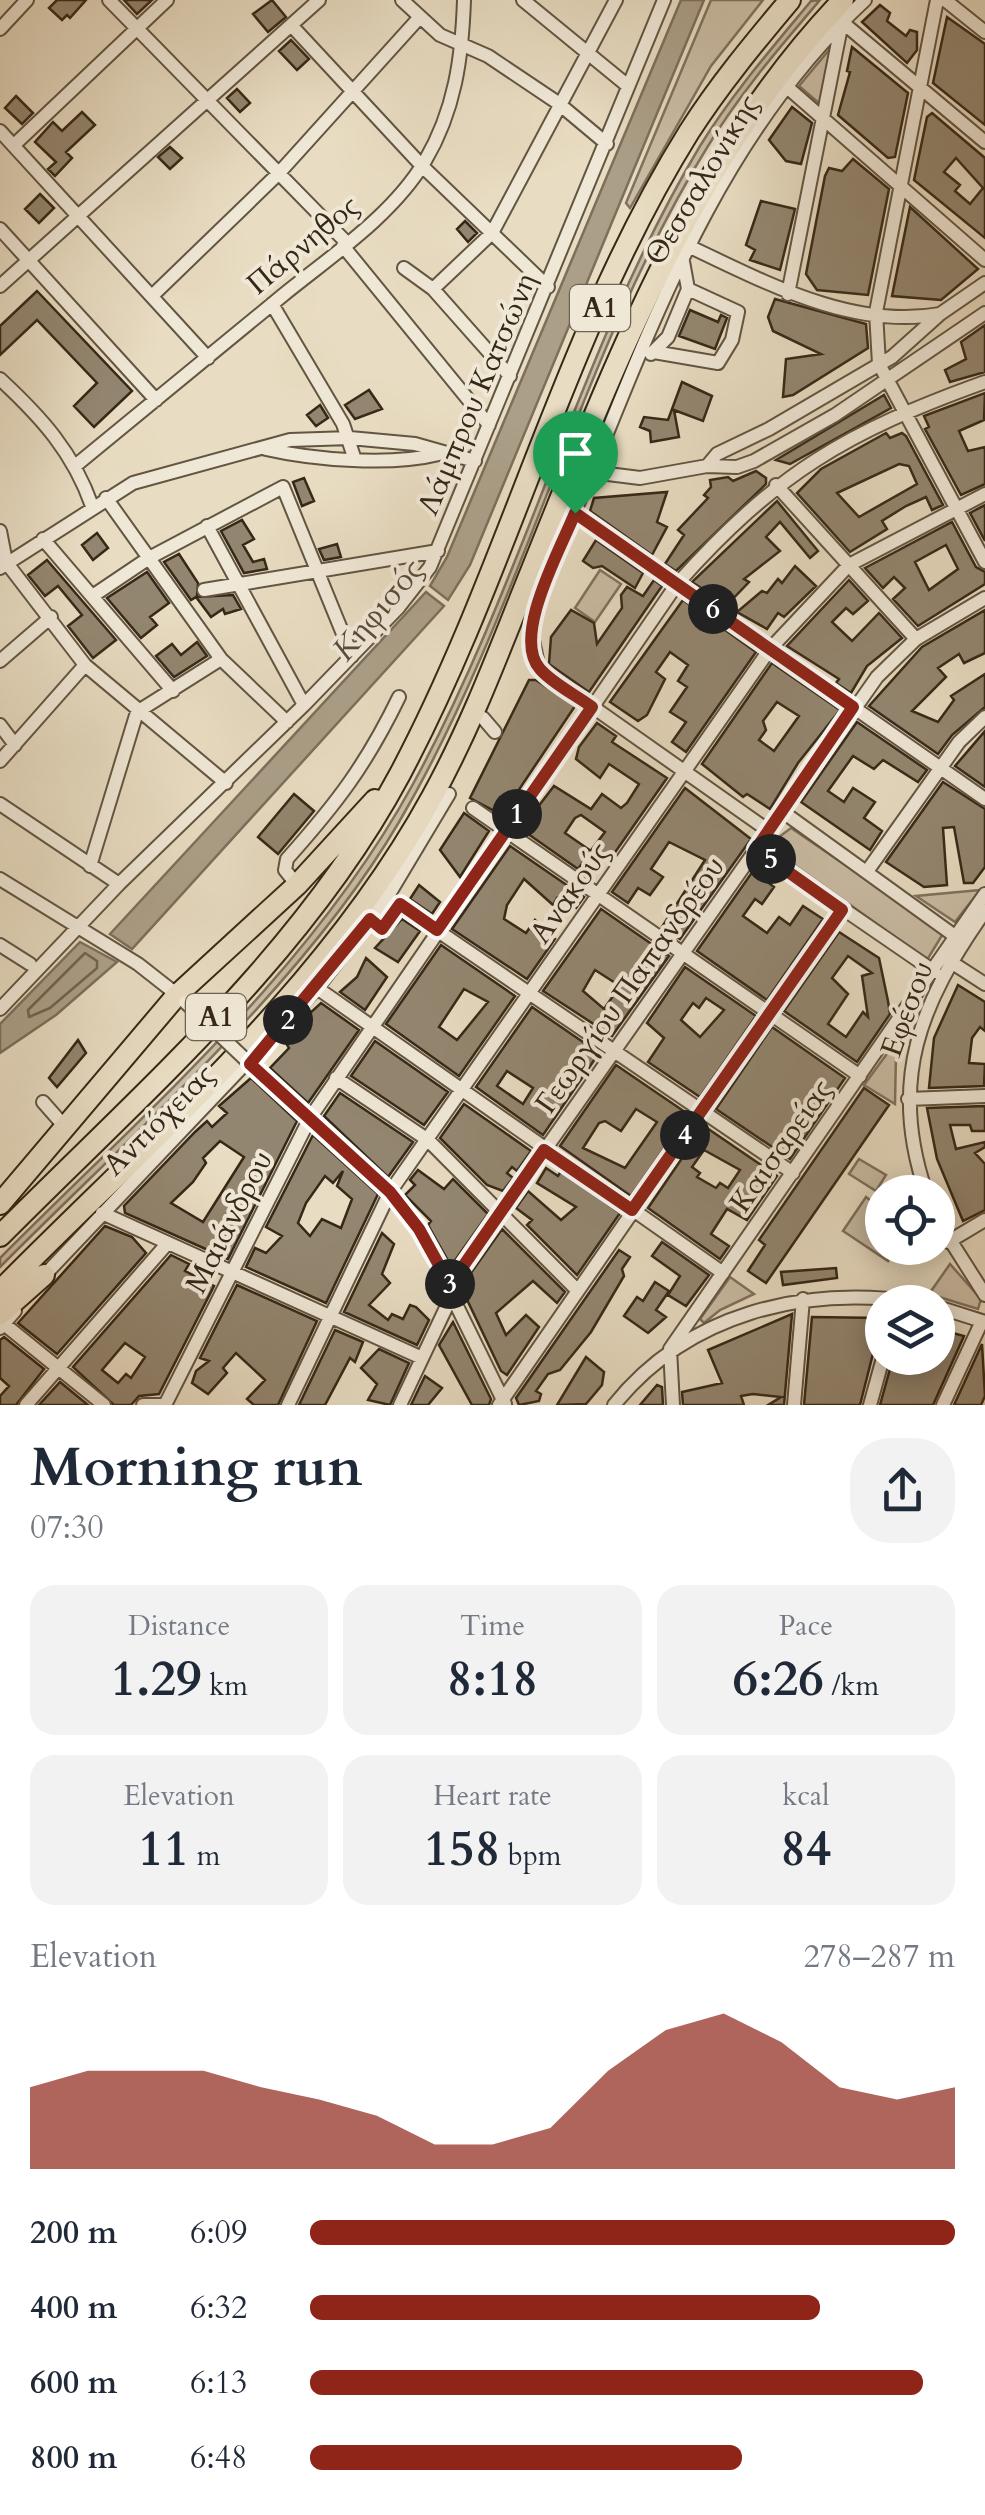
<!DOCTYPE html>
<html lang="en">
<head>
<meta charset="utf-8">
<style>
	:root { --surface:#fff; --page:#f2f2f3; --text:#1f2937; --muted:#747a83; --accent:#8f2418 }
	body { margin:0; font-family:Cardo,serif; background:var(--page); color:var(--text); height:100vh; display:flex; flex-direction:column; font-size:38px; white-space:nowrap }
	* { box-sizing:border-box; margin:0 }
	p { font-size:32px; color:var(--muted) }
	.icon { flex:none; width:55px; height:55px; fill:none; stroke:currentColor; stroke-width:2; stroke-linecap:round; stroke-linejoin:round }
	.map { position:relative; height:1405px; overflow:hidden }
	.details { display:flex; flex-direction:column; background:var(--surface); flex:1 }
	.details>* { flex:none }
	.tools { position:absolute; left:865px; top:1175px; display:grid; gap:20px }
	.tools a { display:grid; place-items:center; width:90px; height:90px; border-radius:50%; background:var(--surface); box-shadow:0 5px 25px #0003; font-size:50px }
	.pin { position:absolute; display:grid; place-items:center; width:85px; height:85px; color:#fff; margin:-102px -42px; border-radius:50% 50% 50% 0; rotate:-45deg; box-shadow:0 0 10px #0007 }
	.pin .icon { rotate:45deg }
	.km { position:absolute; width:50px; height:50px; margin:-25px; border-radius:50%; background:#222; color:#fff; font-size:28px; line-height:50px; text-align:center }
	.round { display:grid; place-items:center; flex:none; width:105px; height:105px; border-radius:40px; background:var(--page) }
	.summary { display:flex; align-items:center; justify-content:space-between; height:170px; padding:0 30px }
	h1 { font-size:55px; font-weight:800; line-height:75px }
	.stats { display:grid; grid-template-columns:repeat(3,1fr); gap:15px; height:170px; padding:10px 30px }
	.stats div { display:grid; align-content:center; border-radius:25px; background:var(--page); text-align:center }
	.stats b { font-size:50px; font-weight:800 }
	.stats small { font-size:28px; font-weight:400 }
	.stats p { font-size:28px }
	.chart { height:280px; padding:20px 30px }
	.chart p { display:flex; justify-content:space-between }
	.chart svg { width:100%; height:180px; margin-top:10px; fill:var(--accent); opacity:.7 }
	ul { padding:0 30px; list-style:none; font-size:32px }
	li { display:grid; grid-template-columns:160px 120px 1fr; align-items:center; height:75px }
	li i { height:25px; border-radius:12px; background:var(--accent) }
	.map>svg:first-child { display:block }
	.green { fill:#cabda5; stroke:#80725e; stroke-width:2.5 }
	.water { fill:#ab9f88; stroke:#7c6f5b; stroke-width:2.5 }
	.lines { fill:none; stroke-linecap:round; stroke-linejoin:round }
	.shore { stroke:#706450; stroke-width:2.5 }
	.building { fill:#938670; stroke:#362817; stroke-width:2.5; fill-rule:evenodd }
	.minor-casing { stroke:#625542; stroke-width:16 }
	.highway-casing { stroke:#362817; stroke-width:24 }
	.minor { stroke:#f0e8d7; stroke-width:12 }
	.highway { stroke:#e8dcc2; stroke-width:20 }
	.minor-bridge-casing { stroke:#625542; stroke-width:16; stroke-linecap:butt }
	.minor-bridge { stroke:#f0e8d7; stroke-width:12 }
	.route-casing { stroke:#fff; stroke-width:20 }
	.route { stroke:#8f2418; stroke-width:12 }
	.labels { text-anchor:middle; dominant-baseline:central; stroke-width:8; stroke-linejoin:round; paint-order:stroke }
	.shield { fill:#f0e8d7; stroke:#6e6251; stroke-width:2.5 }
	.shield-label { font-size:28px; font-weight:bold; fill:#362817 }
	.street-label { font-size:30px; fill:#362817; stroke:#f0e8d7 }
	.water-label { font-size:32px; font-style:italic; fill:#594c39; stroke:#f0e8d7 }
</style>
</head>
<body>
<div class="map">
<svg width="985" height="1405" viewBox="0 0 985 1405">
	<rect width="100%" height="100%" fill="#e8dcc2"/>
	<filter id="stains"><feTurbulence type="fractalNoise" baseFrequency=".002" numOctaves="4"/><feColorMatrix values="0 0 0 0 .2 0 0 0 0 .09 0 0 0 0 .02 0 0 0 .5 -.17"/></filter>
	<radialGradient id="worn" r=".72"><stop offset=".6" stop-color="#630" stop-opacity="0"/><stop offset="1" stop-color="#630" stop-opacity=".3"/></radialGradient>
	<path class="green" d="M711,0H763L711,66L630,208L626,203Z
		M820,0C780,47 740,93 708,146C577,358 524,608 399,822C305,983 132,1134 0,1267V1258C146,1111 313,968 413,784C525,579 580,347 700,146C732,94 772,48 811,1Z
		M829,50L833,52L820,104L799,86Z
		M600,570L621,584L595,622L575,608Z
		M791,828L944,932L927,960L775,851V840Z
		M980,890L955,922L916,896Z
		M889,1051L896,1053L895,1104L864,1085Z
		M859,1159L886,1175L876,1191L849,1174Z
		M866,1197L882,1209V1248H897L888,1261L843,1231Z
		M950,1264L981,1299L978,1309L929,1294Z
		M730,1277L754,1294L720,1310L704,1323L700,1319Z"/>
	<path class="water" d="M681,0H704L470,565L448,600L430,586L447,557Z
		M426,592L444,606L132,949L110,934Z
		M80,942L117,962L56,1015L0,1053V1024Z"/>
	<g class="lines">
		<path class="shore" d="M85,953L97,961V968L50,1008L29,1017L28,1010Z"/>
	</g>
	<path class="building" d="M57,0H86L70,18L67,15L62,20L49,8Z
		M124,0H152L137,14Z
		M272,0L286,17L268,32L253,14Z
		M880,5L890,13L887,21L906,36L910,30L917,32V50L907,63L862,22Z
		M947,17L985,44V125L933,83Z
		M291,40L309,59L297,70L279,51Z
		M852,47L908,93L895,157L888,158L838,115L850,72L847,71Z
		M237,89L250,103L240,112L227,98Z
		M16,96L33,113L22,124L5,108Z
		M792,107L812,123L801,164L786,161L769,140Z
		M82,112L95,125L66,152L72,158L55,176L48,169L56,162L35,142L53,122L62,131Z
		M932,113L985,158V238L914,180L927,117ZM956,158L983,188L970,204L955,191L960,185L944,172Z
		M170,147L182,158L170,169L158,157Z
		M853,159L889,189L868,295L817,290L806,274L825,176L829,168L842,171Z
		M40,194L54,208L39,223L25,209Z
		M761,201L795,209L780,270L750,260L755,250L746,245Z
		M910,207L978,269L941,300L892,296Z
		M465,221L477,233L468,242L457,229Z
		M37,291L132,391L94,427L74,406L97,383L37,320L0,355V326Z
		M775,299L866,324L868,348L793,395L783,397L786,359L821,354L773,331L768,317Z
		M690,310L718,322L721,315L727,318L715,349L679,336Z
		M985,325V372L950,382L945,370L966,359L961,342Z
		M682,382L712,396L703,421L674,410L679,437L651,442L650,431L640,427L644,417L668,420Z
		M369,390L382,409L355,419L345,405Z
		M985,393L984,420L959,431L968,451L985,447V484L961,495L925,429L929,427L924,416Z
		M884,395L891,408L790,464L776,460Z
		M320,405L328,418L316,426L307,415Z
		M886,433L890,438L902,433L906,436L943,505L932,510L926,497L906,506L882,521L887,529L850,552L797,493L821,469ZM899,464L909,466L917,484L859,517L837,493Z
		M756,471L766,478V484L676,571L665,564L684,535L678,530L708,498L704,495L711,487L710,480L728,477L733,481Z
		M304,478L314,501L302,506L293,482Z
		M667,492L657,522L667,527L652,555L590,511L594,498Z
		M777,501L818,551L810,558L780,522L766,537L780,551L744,579L749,582L727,605L692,582Z
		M985,505V541L970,513Z
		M242,520L254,539L243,545L253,562L264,559L267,569L244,573L221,531Z
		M952,522L976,567L985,572V584L918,626L893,599L905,588L894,577L883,588L865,568ZM946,545L958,569L929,590L915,562Z
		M97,533L108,548L93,560L82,545Z
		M596,540L643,573L635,588L602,566L593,568L583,561Z
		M337,544L341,557L324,560L319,549Z
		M179,554L198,583L197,597L233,595L241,609L225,614L223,609L211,617L196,597L191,600L164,562Z
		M47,560L116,640L93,658L68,626L82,615L58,586L45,596L28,575Z
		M795,566L816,586L784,617L778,613L767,629L737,612L762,591L767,593L778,579L782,583Z
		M147,572L169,603L150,617L157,625L141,638L107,598Z
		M654,580L662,586L589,692L549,664L551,637L571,610L594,623L597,644L622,608L621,595L627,587L643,596Z
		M849,580L868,601L853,614L846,608L832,622L852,641L879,613L902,638L867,666L851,693L836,683L839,679L787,646Z
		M683,600L756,652L686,752L672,742L686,722L670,712L687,687L678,681L688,665L670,652L656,672L665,679L647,715L638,721L610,702Z
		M985,610V653L964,663L959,654L938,668L946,677L912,711L938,722L954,700L951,696L985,674V707L952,735L938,754L869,706L922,647Z
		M197,642L207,656L174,677L156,656L172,644L181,655Z
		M772,663L840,710L798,763L770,809L747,794L743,797L702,764ZM777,702L799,716L774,751L759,740L766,730L763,721Z
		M529,680H536L575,706L502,815L470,798Z
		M857,722L927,770L918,782L883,760L874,769L853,756L828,791L844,802L853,788L875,802L864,818L882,831L870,850L801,802Z
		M597,723L616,736L612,742L667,778L609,861L592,849L605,832L581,815L575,818L565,833L591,851L578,869L521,829L554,786L591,809L602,794L621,808L627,803L639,784L609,764L600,778L576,759L579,747Z
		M985,731V787L955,766Z
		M943,782L985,809V867L973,883H964L954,827L943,828L947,885L924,887L886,862Z
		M685,788L751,839L680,939L662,927L705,860L669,842L651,869L663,877L650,895L638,888L628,903L612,892Z
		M294,794L314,811L278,854L258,837Z
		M464,813L489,831L460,877L440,850Z
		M510,846L584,897L576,908L557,898L553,905L524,879L507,905L504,919L526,933L535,920L555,939L527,979L452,929Z
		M753,871L774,887L762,904L755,899L743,916L767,933L779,917L790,925L803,906L823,919L767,1000L697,951Z
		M419,885L440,902L432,914L410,899Z
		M601,909L669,956L612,1036L543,991ZM595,970L620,986L604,1009L583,991Z
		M402,919L420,931L398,962L375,948Z
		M839,932L879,958L888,1001L890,1014L857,1062L784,1011ZM848,956L872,973L862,976L868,1017L863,1012L846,1037L828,1024L848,994L832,978Z
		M441,945L515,996L459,1076L386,1024ZM464,989L488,1002L457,1040L439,1027Z
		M366,958L387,977L365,1010L340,992L357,977Z
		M685,967L756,1016L700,1097L648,1062L664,1038L647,1023ZM706,998L724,1010L700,1037L681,1020L693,1003L699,1008Z
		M958,985L985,1002V1031L980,1027L972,1038L969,1063L985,1064L984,1086L929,1088L934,1038Z
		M321,1003L359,1030L308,1103L270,1068L289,1048L283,1038Z
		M532,1007L599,1053L543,1135L476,1087ZM507,1071L533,1088L523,1104L497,1086Z
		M772,1027L845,1078L790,1159L716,1109Z
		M78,1040L86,1053L57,1087L49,1078Z
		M375,1041L448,1092L424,1125L351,1076Z
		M616,1065L688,1114L631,1196L560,1146ZM636,1109L657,1122L625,1168L583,1148L599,1123L605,1121L621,1131Z
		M251,1078L297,1121L228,1259L125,1213L124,1206L195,1132L207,1121L212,1127L227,1113L219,1106ZM220,1141L244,1157L203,1222L171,1203L193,1182L206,1163L203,1158Z
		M864,1088L889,1105L766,1283L748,1271L765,1245L759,1240Z
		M340,1093L413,1142L388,1177L324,1116Z
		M464,1104L531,1151L517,1171L512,1167L507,1173L513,1178L503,1191L487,1185L440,1138Z
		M985,1106V1131H972L970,1125H950L956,1149L985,1142V1147L975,1153L985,1164V1210L963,1221L937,1159L927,1108Z
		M704,1126L777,1176L747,1220L727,1209L711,1234L729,1246L720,1259L648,1208ZM704,1150L740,1170L728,1188L720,1183L716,1188L697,1177L700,1173L692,1167Z
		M313,1135L378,1194L326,1303L246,1267L255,1248L266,1253L282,1236L266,1227ZM343,1171L337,1186L352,1199L341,1228L322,1219L310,1236L298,1223L306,1203L325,1176L333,1183Z
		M546,1168L558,1176L561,1171L620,1213L577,1275L527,1225L532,1220L516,1208L528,1191L561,1220L576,1207L537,1183Z
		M418,1170L444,1189L453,1179L488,1214L451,1266L428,1225L431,1221L405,1195L415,1185L410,1180Z
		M105,1226L132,1237L146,1253L57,1354L18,1323Z
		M502,1229L565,1292L557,1303L533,1281L496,1313L506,1335L526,1315L539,1327L507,1375L501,1371L461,1287Z
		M382,1233L394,1244L382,1274L390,1283L369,1305L388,1320L392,1314L403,1319L410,1305L416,1307L429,1320L417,1345L344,1312Z
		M662,1242L709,1275L686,1306L668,1295L680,1276L652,1256Z
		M619,1250L630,1257L622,1269L624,1276L591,1332L560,1370L548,1374L536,1391L541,1394L539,1401L519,1405L516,1398Z
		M171,1255L189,1264L185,1271L214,1286L159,1394L139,1396L131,1405H114L73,1367ZM125,1343L145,1357L131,1378L126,1374L118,1383L102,1370Z
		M836,1268L837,1278L783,1285L781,1272Z
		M655,1282L669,1291L656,1310L666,1317L648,1333L624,1316L637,1297L643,1301Z
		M237,1285L317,1321L278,1405H254L247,1399L265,1380L236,1353L223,1368L227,1373L208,1394L192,1383L196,1371L209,1361L200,1358Z
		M792,1314L784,1405H768L781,1397L753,1394L741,1396L744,1405H683L682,1392L722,1383L708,1350Z
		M812,1317L882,1318L860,1405H804Z
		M453,1322L491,1399L489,1405H472L439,1345Z
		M938,1329L964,1336L933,1405H880L893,1358H938Z
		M335,1330L363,1342L355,1362L350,1358L325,1405H299Z
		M4,1337L44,1369L16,1405H0V1396L9,1386L0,1378V1340Z
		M982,1344L985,1396L981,1405H954Z
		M379,1349L409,1363L390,1405L368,1400L377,1384L361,1368Z
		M586,1357L604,1372L602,1385L586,1404L557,1405Z
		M425,1376L442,1388L428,1405H411Z
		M60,1382L88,1405H39Z
		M657,1385L662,1387L663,1405H640Z"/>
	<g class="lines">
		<g class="minor-casing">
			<path id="minor" d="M109,0L347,243
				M402,0L440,35L488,56L558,103L607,144
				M523,0L628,86
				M937,0L876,312L879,364L985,562
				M945,0L985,32
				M842,22L985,142
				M291,25L422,166L548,287
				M0,29L27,0
				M787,87L985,260
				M0,131L208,358
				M14,145L167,0
				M0,229L156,400
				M686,245C763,281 851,330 940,314
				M343,246L489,425
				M404,268L433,289L510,376
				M0,286L319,0
				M433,289L492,233L616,0
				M788,294L842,22
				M152,296L279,173L419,18
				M272,304L343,424L354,457
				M654,352L718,363L732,340L738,312L688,289
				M651,354L668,337L688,289L682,256
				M0,379C41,417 73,452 92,506
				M266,449C314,460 391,466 439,454
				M75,466C144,409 213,352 282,296C331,256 392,216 425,161C455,110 462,58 464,0
				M707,466L717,454L769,429L892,357L940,314L985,283
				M592,472L640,478L707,466L737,467L754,461L835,415L985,313
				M776,485L916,639
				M106,498L221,659L287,722
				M575,513L985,799
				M207,526L304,705
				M0,531L6,562L85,665L226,783
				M43,539L173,691
				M0,568L133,483L290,440L350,438L415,444L475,461
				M204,590L438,551
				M94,595L149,558L283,487L352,656
				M0,661L51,617
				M483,718L495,732
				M0,725L15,745
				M0,761L85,665
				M0,804L119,884
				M473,808L860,1076
				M783,812L959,939
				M769,831L539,669L531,631C543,576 572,521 593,468C661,299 728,127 865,0
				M756,849L935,972
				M90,866L137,712L221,659
				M868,870L959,742L985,717
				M0,879L138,964L180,997
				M297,885L285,870L287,859C337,803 366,765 399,697
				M370,919L382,929L400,905L793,1173
				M0,945L30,964
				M951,962L985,984
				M317,988L723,1273
				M0,1009L119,884L304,705L398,608L430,567L664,0
				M246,1060L390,1192L419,1229L505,1404
				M336,1078L428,1140L577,1290
				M908,1099L985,1096
				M43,1102L65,1127
				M926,1192C888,1081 920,1003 985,911
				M102,1213L422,1358
				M938,1221L985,1295
				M948,1242L985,1220
				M40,1280L317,988L388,896L449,794
				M450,1285L877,677L916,639L985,598
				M938,1307L985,1322
				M4,1324L104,1405
				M0,1328L15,1311
				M670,1349L985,894
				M670,1349L673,1405
				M26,1405L166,1245
				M143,1405H165
				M165,1405L310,1118L677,584C776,473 846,432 985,382
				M288,1405L390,1192L770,649L849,565L985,494
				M400,1405L453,1293
				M499,1405L842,909
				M614,1405C688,1313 803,1286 916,1302
				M794,1405L803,1299
				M870,1405L883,1358
				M943,1405L982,1321"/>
		</g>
		<g class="highway-casing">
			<path id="highway" d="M0,1204L177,995L297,885L375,800
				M0,1236C142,1093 304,954 400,774C510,567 564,332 689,132C719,85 754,43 790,0
				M0,1291C152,1137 327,989 432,797C469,730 496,659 524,589C608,382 686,164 843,0
				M0,1314L44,1275"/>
		</g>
		<use href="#minor" class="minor"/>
		<use href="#highway" class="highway"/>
		<g class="minor-bridge-casing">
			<path id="minor-bridge" d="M185,1002L246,1060"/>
		</g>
		<use href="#minor-bridge" class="minor-bridge"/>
	</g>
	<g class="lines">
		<g class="route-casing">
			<path id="route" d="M575,513L853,707L756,849L842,910L632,1210L544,1150L450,1285L419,1229L390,1192L250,1064L370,919L382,929L400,904L437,930L592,707C576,695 553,684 540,669C511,637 561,548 575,513Z"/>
		</g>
		<use href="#route" class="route"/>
	</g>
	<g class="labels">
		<g class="shield">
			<rect x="570" y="285" width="60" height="46" rx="8"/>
			<rect x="186" y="994" width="60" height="46" rx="8"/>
		</g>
		<g class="shield-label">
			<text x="600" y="308">Α1</text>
			<text x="216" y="1017">Α1</text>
		</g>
		<g class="street-label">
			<text transform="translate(702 180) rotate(-59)">Θεσσαλονίκης</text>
			<text transform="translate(303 245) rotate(-40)">Πάρνηθος</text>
			<text transform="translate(477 394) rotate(-67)">Λάμπρου Κατσώνη</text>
			<text transform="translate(570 893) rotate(-55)">Ανακούς</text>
			<text transform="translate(630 985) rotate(-55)">Γεωργίου Παπανδρέου</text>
			<text transform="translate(907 1009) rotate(-70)">Εφέσου</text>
			<text transform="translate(159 1120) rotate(-45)">Αντιόχειας</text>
			<text transform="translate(781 1146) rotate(-55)">Καισαρείας</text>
			<text transform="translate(229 1222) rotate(-63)">Μαιάνδρου</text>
		</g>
		<g class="water-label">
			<text transform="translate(378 610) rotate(-50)">Κηφισός</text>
		</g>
	</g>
	<rect width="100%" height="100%" filter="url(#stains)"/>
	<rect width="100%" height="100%" fill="url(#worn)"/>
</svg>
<div class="tools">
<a><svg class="icon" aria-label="locate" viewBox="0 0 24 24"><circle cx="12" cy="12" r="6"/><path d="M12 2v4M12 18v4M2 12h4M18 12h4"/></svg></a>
<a><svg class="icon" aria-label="layers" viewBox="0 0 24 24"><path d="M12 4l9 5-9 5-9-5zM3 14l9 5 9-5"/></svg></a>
</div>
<div class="pin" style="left:575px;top:513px;background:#1e9e55"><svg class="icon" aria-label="arrive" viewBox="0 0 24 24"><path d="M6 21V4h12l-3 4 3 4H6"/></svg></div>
<b class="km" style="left:517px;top:814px">1</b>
<b class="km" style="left:288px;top:1020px">2</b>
<b class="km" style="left:450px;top:1284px">3</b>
<b class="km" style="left:685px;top:1135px">4</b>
<b class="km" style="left:771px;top:859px">5</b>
<b class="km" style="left:713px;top:609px">6</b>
</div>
<section class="details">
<div class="summary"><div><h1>Morning run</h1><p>07:30</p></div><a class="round"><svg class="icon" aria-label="share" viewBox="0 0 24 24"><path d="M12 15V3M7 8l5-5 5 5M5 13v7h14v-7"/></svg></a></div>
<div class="stats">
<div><p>Distance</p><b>1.29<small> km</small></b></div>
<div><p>Time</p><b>8:18</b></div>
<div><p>Pace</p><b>6:26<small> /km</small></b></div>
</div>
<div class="stats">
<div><p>Elevation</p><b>11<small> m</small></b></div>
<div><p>Heart rate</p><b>158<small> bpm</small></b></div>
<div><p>kcal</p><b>84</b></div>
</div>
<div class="chart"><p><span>Elevation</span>278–287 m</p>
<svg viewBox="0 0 160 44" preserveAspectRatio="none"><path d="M0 44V24L10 20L20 20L30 20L40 24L50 27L60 31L70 38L80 38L90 34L100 20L110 10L120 6L130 13L140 24L150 27L160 24V44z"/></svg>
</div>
<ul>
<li><b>200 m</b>6:09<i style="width:100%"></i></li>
<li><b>400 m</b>6:32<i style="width:79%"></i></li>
<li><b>600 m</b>6:13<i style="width:95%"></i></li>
<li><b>800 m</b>6:48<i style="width:67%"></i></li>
</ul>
</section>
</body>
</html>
